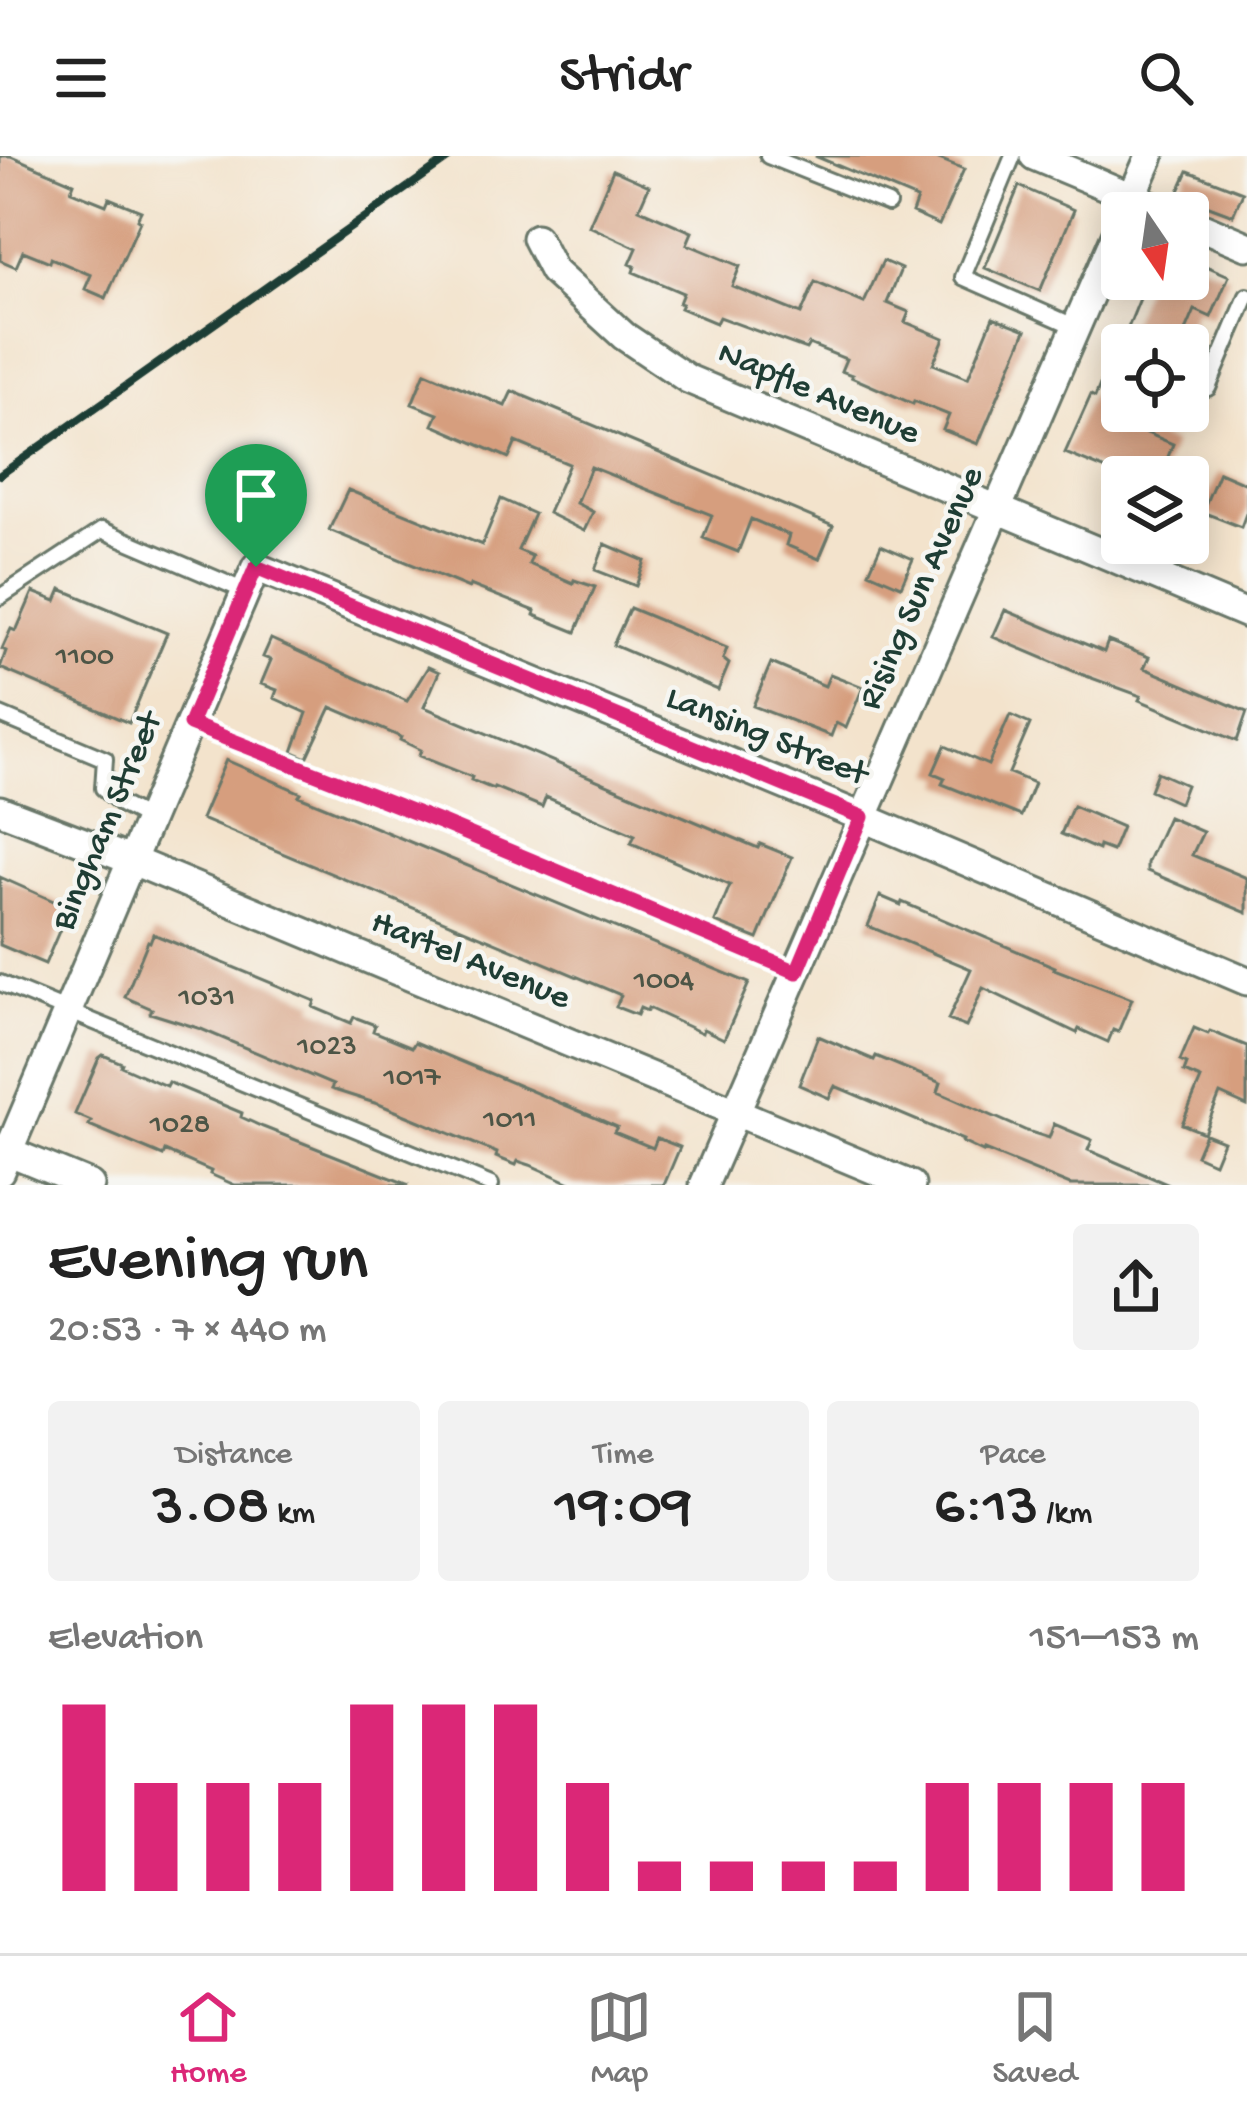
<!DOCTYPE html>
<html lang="en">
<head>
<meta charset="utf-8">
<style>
	:root { --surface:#fff; --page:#f2f2f2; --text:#222; --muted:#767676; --line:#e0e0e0; --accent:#db2777 }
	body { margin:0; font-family:"Gochi Hand",sans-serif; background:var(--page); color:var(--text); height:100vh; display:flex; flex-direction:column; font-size:45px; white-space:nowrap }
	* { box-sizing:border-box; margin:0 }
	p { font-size:39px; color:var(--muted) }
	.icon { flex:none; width:66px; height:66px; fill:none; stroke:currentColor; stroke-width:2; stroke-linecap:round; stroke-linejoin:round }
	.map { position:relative; height:1029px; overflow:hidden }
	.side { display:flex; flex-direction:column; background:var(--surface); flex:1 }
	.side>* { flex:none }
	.needle { width:78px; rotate:167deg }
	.buttons { position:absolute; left:1101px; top:36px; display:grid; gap:24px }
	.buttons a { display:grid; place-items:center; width:108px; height:108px; border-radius:12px; background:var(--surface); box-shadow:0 6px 30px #0003; font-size:60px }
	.pin { position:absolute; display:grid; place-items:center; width:102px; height:102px; color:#fff; margin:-123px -51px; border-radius:50% 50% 50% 0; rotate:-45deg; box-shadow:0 0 12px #0007 }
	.pin .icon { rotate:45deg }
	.round { display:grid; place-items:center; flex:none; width:126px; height:126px; border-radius:12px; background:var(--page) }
	.headline { display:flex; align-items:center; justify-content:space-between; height:204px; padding:0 48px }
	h1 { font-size:66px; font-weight:600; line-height:90px }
	.figures { display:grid; grid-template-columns:repeat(3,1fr); gap:18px; height:204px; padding:12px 48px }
	.figures div { display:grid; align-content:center; border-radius:12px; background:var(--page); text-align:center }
	.figures b { font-size:60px; font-weight:600 }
	.figures small { font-size:33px; font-weight:400 }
	.figures p { font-size:33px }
	.chart { height:336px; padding:24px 48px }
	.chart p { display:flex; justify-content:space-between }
	.chart svg { width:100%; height:216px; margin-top:12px; stroke:var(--accent); stroke-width:6 }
	header { display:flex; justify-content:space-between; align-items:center; height:156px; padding:0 48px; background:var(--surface); font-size:54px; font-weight:600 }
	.tab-bar { display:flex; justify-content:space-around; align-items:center; height:168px; border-top:3px solid var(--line); background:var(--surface); font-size:33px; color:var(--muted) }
	.tab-bar a { display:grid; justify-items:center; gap:6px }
	.tab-bar .selected { color:var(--accent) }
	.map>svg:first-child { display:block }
	.building { fill:#d69e7e }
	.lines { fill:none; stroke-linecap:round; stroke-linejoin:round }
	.service-casing { stroke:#697769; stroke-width:20 }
	.minor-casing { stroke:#697769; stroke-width:33 }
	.service { stroke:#fff; stroke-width:14 }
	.minor { stroke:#fff; stroke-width:27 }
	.rail { stroke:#1f3d34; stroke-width:8 }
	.route-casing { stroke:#fff; stroke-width:24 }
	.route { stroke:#db2777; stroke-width:15 }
	.labels { text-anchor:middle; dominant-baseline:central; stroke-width:9; stroke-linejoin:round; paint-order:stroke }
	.number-label { font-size:30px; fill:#4d5546 }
	.street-label { font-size:36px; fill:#1f3d34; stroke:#f6f6f2 }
</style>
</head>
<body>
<header><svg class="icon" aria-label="menu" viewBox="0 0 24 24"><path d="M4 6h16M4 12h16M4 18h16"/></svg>Stridr<svg class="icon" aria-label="search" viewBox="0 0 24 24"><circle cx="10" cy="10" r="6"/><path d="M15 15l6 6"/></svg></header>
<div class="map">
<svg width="1247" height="1029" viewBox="0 0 1247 1029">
	<rect width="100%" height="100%" fill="#f6f6f2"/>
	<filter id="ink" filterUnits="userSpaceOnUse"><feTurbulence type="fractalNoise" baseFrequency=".00833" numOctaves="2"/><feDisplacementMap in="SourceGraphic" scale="24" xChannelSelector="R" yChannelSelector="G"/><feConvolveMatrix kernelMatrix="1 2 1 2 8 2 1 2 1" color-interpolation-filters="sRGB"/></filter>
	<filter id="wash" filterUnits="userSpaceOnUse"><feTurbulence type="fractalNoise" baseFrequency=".004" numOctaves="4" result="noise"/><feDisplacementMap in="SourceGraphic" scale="48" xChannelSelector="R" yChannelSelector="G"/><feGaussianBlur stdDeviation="2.7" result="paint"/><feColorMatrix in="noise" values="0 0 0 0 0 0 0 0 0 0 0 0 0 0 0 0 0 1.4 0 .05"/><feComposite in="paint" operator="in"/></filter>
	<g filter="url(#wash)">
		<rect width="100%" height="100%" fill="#f3e3cc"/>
		<g id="blocks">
			<path class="building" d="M0,0H11L74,27L71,35L106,49L109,42L141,55L137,63L140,65L106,142L85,133L91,119L51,102L50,106L23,95L16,111L0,104Z
				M815,0H932L964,13L939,69L912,57L917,43Z
				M613,14L649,30L639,53L692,76L687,88L740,110L732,130L801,158L815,126L864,147L883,105L901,113L887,147L909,156L905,166L944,182L933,208L968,222L993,161L1026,174L978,288L943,274L949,259L914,245L913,248L851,221L852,219L841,215L846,203L809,188L806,193L719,161L716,167L680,152L682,148L679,147L683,137L633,116L635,110L630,108L637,92L589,70Z
				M1188,15L1243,36L1233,59L1185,41L1186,38L1179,35Z
				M1019,30L1074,54L1040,135L985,112Z
				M1188,102L1229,120L1211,161L1195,154L1180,189H1122L1121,266L1173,288L1160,321H1123L1065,297L1091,239L1095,241L1101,226L1105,228L1148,123H1188Z
				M425,216L505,250L512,235L833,370L819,403L786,389L789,379L751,363L738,396L703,382L712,359L591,311L576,347L593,356L584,375L548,357L569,308L516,286L509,302L433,269L438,258L412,248Z
				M1219,316L1247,328V355L1241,371L1202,356Z
				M348,334L482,389L501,343L534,358L518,394L532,400L529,408L573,427L574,424L595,431L576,476L534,459L535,455L470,429L469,432L329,374Z
				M605,388L645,405L636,430L595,414Z
				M881,389L913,403L901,430L869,416Z
				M61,433L167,477L129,567L0,512L6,495L2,493L11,473L16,475L33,436L56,445Z
				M630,452L727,492L723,503L729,508L718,534L613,489Z
				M1005,454L1104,496L1108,485L1149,501L1144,512L1247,556L1237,585L1139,544L1141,540L1078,517L993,481Z
				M271,483L407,545L428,511L439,516L424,551L758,692L760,688L792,701L758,783L715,766L730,729L631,687L635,679L546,641L542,651L494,631L493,633L471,624L472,621L419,600L421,594L400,584L401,581L331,551L307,602L293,596L307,557L274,542L277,534L261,528L271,504L263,501Z
				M771,507L825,530L830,518L863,531L846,572L836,567L831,580L753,550Z
				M1010,559L1030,568L1009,617L1034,627L1021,660L942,628L945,622L933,617L945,590L988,609Z
				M226,604L301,637L299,640L326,651L749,827L724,883L703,873L702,877L648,852L647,855L640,852L637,859L616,851L621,839L201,663Z
				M1157,616L1186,629L1179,647L1150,634Z
				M1073,650L1122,671L1112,695L1099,690L1098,694L1061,678Z
				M1168,661L1203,676L1192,699L1247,722V757L1147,715V707Z
				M0,721L69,752L45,808L0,789Z
				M880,740L901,749L902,746L1055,811L1054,813L1132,843L1118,876L1113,874L1108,886L1079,873L1077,877L983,832L966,871L948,864L971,813L868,770Z
				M153,778L315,845L313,851L351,867L354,861L375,869L373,875L412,891L415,886L596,962L617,971L614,976L653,992L657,982L680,991L664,1029H575L530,1009L518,1005L516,1009L496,1001L497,997L381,949L331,933L333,929L201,873L150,857L152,853L125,841L148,785L150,786Z
				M1194,872L1208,878L1210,875L1247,890V950L1220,938L1204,977L1182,968L1201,923L1184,916L1187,908L1180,905Z
				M818,880L874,904L876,900L941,927L938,936L1027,975L1049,982L1054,968L1092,984L1088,994L1169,1029H1070L984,994L983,996L962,986L963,984L835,930L829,942L799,929Z
				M103,899L122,907L121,910L166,930L168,926L242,957L241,961L263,971L409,1029H235L210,1018L211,1015L165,995L163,1000L89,969L91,965L75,958L99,902Z
				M1205,978L1223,985L1214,1007L1196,999Z"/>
		</g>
	</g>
	<g filter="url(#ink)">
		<use href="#blocks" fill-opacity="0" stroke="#697769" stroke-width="3"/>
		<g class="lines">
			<g class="service-casing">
				<path id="service" d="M768,0L888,48
					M1013,0L963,121L1076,171
					M1208,232L1247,140
					M0,441L102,374L245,435
					M0,559L105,603L103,632L122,649L149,663
					M189,568L442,667L797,816
					M0,827L491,1029"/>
			</g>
			<g class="minor-casing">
				<path id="minor" d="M1034,0L1170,57
					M1125,57L1150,0
					M1188,65L1247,90
					M536,82L553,115L624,180L688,223L1247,458
					M0,654L133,705L911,1029
					M0,992L90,1029
					M0,1015L256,411L862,661L1247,825
					M704,1029L1122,65"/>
			</g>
			<use href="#service" class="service"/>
			<use href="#minor" class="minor"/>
			<path class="rail" d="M0,319L452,0"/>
		</g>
	</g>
	<g class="lines" filter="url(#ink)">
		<g class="route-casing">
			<path id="route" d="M256,411L862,661L797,816L442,667L190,568Z"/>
		</g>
		<use href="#route" class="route"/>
	</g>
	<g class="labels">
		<g class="number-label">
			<text x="85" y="502">1100</text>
			<text x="664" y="826">1004</text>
			<text x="207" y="843">1031</text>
			<text x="327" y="892">1023</text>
			<text x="412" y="923">1017</text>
			<text x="510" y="965">1011</text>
			<text x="180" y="970">1028</text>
		</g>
		<g class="street-label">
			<text transform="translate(818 239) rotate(23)">Napfle Avenue</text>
			<text transform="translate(923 433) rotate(-66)">Rising Sun Avenue</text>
			<text transform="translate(766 582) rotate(22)">Lansing Street</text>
			<text transform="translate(109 666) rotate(-67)">Bingham Street</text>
			<text transform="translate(470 806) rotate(22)">Hartel Avenue</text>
		</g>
	</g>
</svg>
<div class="buttons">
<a><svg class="needle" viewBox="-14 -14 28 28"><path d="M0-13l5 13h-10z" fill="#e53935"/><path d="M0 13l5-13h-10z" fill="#767676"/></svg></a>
<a><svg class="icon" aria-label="locate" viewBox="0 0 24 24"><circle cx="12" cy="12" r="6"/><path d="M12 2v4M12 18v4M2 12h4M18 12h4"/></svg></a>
<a><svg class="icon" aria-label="layers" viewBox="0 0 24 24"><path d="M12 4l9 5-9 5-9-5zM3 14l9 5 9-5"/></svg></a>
</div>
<div class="pin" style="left:256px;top:411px;background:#1e9e55"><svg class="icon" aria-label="arrive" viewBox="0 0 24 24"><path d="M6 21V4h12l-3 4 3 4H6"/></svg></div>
</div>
<section class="side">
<div class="headline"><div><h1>Evening run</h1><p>20:53 · 7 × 440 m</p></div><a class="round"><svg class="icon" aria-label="share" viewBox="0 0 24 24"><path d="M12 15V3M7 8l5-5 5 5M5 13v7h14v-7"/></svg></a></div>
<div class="figures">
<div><p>Distance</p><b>3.08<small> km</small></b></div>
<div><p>Time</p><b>19:09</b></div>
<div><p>Pace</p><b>6:13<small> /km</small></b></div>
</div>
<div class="chart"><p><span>Elevation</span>151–153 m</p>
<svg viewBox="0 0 160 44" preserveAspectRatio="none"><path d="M5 44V6M15 44V22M25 44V22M35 44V22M45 44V6M55 44V6M65 44V6M75 44V22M85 44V38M95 44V38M105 44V38M115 44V38M125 44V22M135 44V22M145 44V22M155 44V22"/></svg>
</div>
</section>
<nav class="tab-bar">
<a class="selected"><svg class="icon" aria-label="home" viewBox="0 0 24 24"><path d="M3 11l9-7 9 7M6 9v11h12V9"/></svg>Home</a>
<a><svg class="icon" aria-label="map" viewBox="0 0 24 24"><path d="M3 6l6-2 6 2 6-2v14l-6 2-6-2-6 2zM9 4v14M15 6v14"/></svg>Map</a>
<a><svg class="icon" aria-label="saved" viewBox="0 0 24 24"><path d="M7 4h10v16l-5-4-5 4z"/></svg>Saved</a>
</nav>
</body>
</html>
